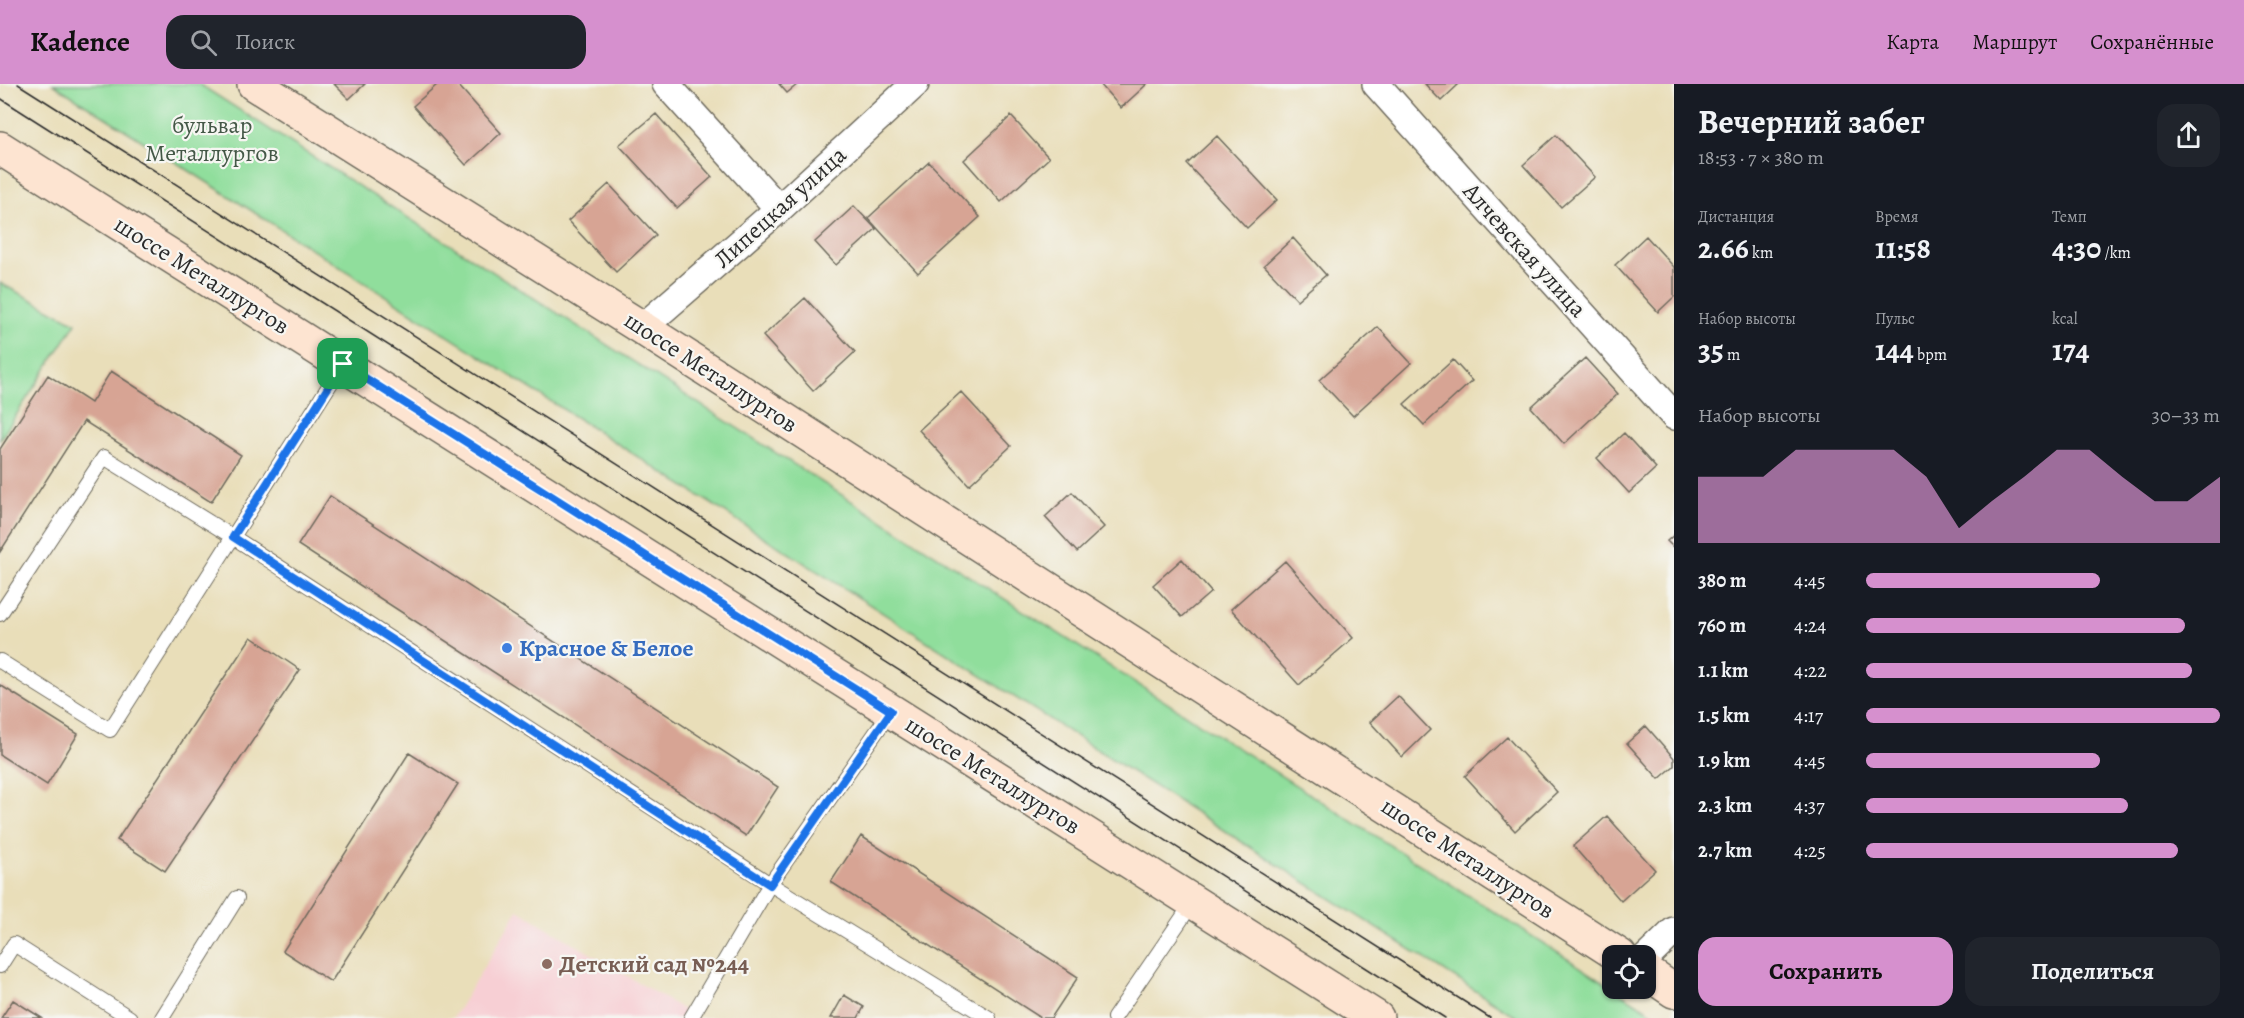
<!DOCTYPE html>
<html lang="ru">
<head>
<meta charset="utf-8">
<style>
	:root { --surface:#171b24; --page:#20242c; --text:#f1f3f6; --muted:#9ea1a6; --accent:#d690ce }
	body { margin:0; font-family:Alegreya,serif; background:var(--page); color:var(--text); height:100vh; display:flex; flex-direction:column; font-size:22px; white-space:nowrap }
	* { box-sizing:border-box; margin:0 }
	p { font-size:20px; color:var(--muted) }
	.icon { flex:none; width:33px; height:33px; fill:none; stroke:currentColor; stroke-width:2; stroke-linecap:round; stroke-linejoin:round }
	.map { position:relative; flex:1; overflow:hidden }
	.panel { display:flex; flex-direction:column; background:var(--surface); width:570px }
	.panel>* { flex:none }
	.buttons { position:absolute; left:1602px; top:861px; display:grid; gap:12px }
	.buttons a { display:grid; place-items:center; width:54px; height:54px; border-radius:12px; background:var(--surface); box-shadow:0 2px 4px #0004; font-size:30px }
	.pin { position:absolute; display:grid; place-items:center; width:51px; height:51px; color:#fff; margin:-26px; border-radius:12px; box-shadow:0 3px 9px #0006 }
	.round { display:grid; place-items:center; flex:none; width:63px; height:63px; border-radius:18px; background:var(--page) }
	.overview { display:flex; align-items:center; justify-content:space-between; height:102px; padding:0 24px }
	h1 { font-size:33px; font-weight:600; line-height:45px }
	.figures { display:grid; grid-template-columns:repeat(3,1fr); gap:9px; height:102px; padding:6px 24px }
	.figures div { display:grid; align-content:center }
	.figures b { font-size:30px; font-weight:600 }
	.figures small { font-size:16px; font-weight:400 }
	.figures p { font-size:16px }
	.chart { height:168px; padding:12px 24px }
	.chart p { display:flex; justify-content:space-between }
	.chart svg { width:100%; height:108px; margin-top:6px; fill:var(--accent); opacity:.7 }
	.button { display:flex; gap:12px; margin-top:auto; padding:12px 24px }
	.button a { flex:1; height:69px; border-radius:18px; background:var(--accent); color:#111; font-size:24px; font-weight:600; line-height:69px; text-align:center }
	.button a+a { background:var(--page); color:var(--text) }
	ul { padding:0 24px; list-style:none; font-size:20px }
	li { display:grid; grid-template-columns:96px 72px 1fr; align-items:center; height:45px }
	li i { height:15px; border-radius:8px; background:var(--accent) }
	header { display:flex; align-items:center; gap:36px; box-sizing:border-box; height:84px; padding:0 30px; background:var(--accent); color:#111 }
	header strong { font-size:28px }
	nav { display:flex; gap:33px; margin-inline-start:auto; font-size:21px }
	.search { width:420px; height:54px; background:var(--page); display:flex; align-items:center; gap:15px; box-sizing:border-box; padding:0 21px; border-radius:18px; color:var(--muted); font-size:22px }
	main { display:flex; flex:1; min-height:0 }
	.map>svg:first-child { display:block }
	.built { fill:#f7cfd4 }
	.green { fill:#90de9c; stroke:#5e8464; stroke-width:1.5 }
	.building { fill:#d7a494 }
	.lines { fill:none; stroke-linecap:round; stroke-linejoin:round }
	.lane-casing { stroke:#6e6a5d; stroke-width:16 }
	.street-casing { stroke:#6e6a5d; stroke-width:30 }
	.secondary-casing { stroke:#6e6a5d; stroke-width:36 }
	.lane { stroke:#fff; stroke-width:14 }
	.street { stroke:#fff; stroke-width:27 }
	.secondary { stroke:#fde4d1; stroke-width:33 }
	.tram { stroke:#2b2b2b; stroke-width:1.5 }
	.route-casing { stroke:#fff; stroke-width:12 }
	.route { stroke:#1a73e8; stroke-width:8 }
	.shop-dot { fill:#3f7fe0; stroke:#f6f6f2; stroke-width:2 }
	.education-dot { fill:#8d6e63; stroke:#f6f6f2; stroke-width:2 }
	.labels { text-anchor:middle; dominant-baseline:central; stroke-width:4.5; stroke-linejoin:round; paint-order:stroke }
	.park-label { font-size:24px; fill:#445847; stroke:#f6f6f2 }
	.street-label { font-size:24px; fill:#2b2b2b; stroke:#f6f6f2 }
	.shop-label { font-size:24px; font-weight:bold; fill:#366cbe; stroke:#f6f6f2; text-anchor:start }
	.education-label { font-size:24px; font-weight:bold; fill:#785e54; stroke:#f6f6f2; text-anchor:start }
</style>
</head>
<body>
<header>
<strong>Kadence</strong>
<div class="search"><svg class="icon" aria-label="search" viewBox="0 0 24 24"><circle cx="10" cy="10" r="6"/><path d="M15 15l6 6"/></svg>Поиск</div>
<nav><a>Карта</a><a>Маршрут</a><a>Сохранённые</a></nav>
</header>
<main>
<div class="map">
<svg width="1674" height="934" viewBox="0 0 1674 934">
	<rect width="100%" height="100%" fill="#f6f6f2"/>
	<filter id="ink" filterUnits="userSpaceOnUse"><feTurbulence type="fractalNoise" baseFrequency=".0167" numOctaves="2"/><feDisplacementMap in="SourceGraphic" scale="12" xChannelSelector="R" yChannelSelector="G"/><feConvolveMatrix kernelMatrix="1 2 1 2 8 2 1 2 1" color-interpolation-filters="sRGB"/></filter>
	<filter id="wash" filterUnits="userSpaceOnUse"><feTurbulence type="fractalNoise" baseFrequency=".008" numOctaves="4" result="noise"/><feDisplacementMap in="SourceGraphic" scale="24" xChannelSelector="R" yChannelSelector="G"/><feGaussianBlur stdDeviation="1.35" result="paint"/><feColorMatrix in="noise" values="0 0 0 0 0 0 0 0 0 0 0 0 0 0 0 0 0 1.4 0 .05"/><feComposite in="paint" operator="in"/></filter>
	<g filter="url(#wash)">
		<rect width="100%" height="100%" fill="#e9deb9"/>
		<path class="built" d="M518,826L697,934H453Z"/>
		<path class="green" d="M53,0H199L1660,934H1518Z
			M0,199L76,239L0,356Z"/>
		<g id="blocks">
			<path class="building" d="M334,0H365L349,15Z
				M438,0H457L501,49L466,81L413,22Z
				M779,0H798L787,9Z
				M1100,0H1147L1121,24Z
				M1425,0H1459L1441,17Z
				M656,30L712,93L677,124L619,61Z
				M1011,32L1049,74L1001,118L964,76Z
				M1556,51L1595,93L1561,123L1523,81Z
				M1217,52L1277,116L1247,144L1187,80Z
				M929,78L980,133L918,189L868,134Z
				M609,100L656,151L616,188L568,137Z
				M854,122L876,145L836,181L815,158Z
				M1646,152L1674,183V213L1658,228L1615,181Z
				M1293,154L1326,191L1297,216L1264,181Z
				M805,214L855,268L813,307L763,252Z
				M1378,243L1411,279L1353,332L1319,296Z
				M1585,274L1618,310L1564,360L1531,323Z
				M1453,276L1472,297L1424,341L1404,320Z
				M111,287L241,371L211,418L84,337L0,468V365L48,291L91,319Z
				M961,308L1011,362L969,401L919,346Z
				M1624,349L1656,384L1629,409L1597,374Z
				M1072,408L1104,443L1077,468L1045,433Z
				M330,412L778,703L746,752L298,461Z
				M1674,451V464L1667,457Z
				M1182,475L1211,508L1182,533L1153,501Z
				M1285,477L1353,554L1299,601L1231,525Z
				M251,553L300,586L165,787L117,756Z
				M0,601L78,650L47,701L0,671Z
				M1398,612L1430,646L1402,673L1370,638Z
				M1646,642L1674,674V682L1659,695L1627,659Z
				M1507,653L1557,708L1515,747L1465,692Z
				M409,669L458,700L331,898L283,867Z
				M1607,732L1655,786L1621,817L1573,762Z
				M861,752L1078,893L1051,934H1041L831,798Z
				M844,911L864,923L858,934H831Z
				M13,916L42,934H1Z"/>
		</g>
	</g>
	<g filter="url(#ink)">
		<use href="#blocks" fill-opacity="0" stroke="#6e6a5d" stroke-width="1.5"/>
		<g class="lines">
			<g class="lane-casing">
				<path id="lane" d="M0,530L104,373L233,453L770,800L989,934
					M0,577L110,646L343,280
					M0,882L14,860L130,934
					M162,934L237,814
					M691,934L770,800L891,627
					M1114,934L1193,818"/>
			</g>
			<g class="street-casing">
				<path id="street" d="M666,0L779,125
					M1376,0L1674,332
					M642,244L779,125L915,0
					M1646,874L1674,847"/>
			</g>
			<g class="secondary-casing">
				<path id="secondary" d="M254,0L642,244L1620,872
					M0,64L1377,934
					M1646,888L1674,907"/>
			</g>
			<use href="#lane" class="lane"/>
			<use href="#street" class="street"/>
			<use href="#secondary" class="secondary"/>
			<path class="tram" d="M18,0L1490,934
				M0,14L1445,934"/>
		</g>
	</g>
	<g class="lines" filter="url(#ink)">
		<g class="route-casing">
			<path id="route" d="M343,280L891,627L770,801L233,453Z"/>
		</g>
		<use href="#route" class="route"/>
	</g>
	<circle class="shop-dot" cx="507" cy="564" r="6"/>
	<circle class="education-dot" cx="547" cy="880" r="6"/>
	<g class="labels">
		<g class="park-label">
			<text x="212" y="41">бульвар<tspan x="212" dy="28">Металлургов</tspan></text>
		</g>
		<g class="street-label">
			<text transform="translate(780 123) rotate(-42)">Липецкая улица</text>
			<text transform="translate(1525 166) rotate(48)">Алчевская улица</text>
			<text transform="translate(202 191) rotate(32)">шоссе Металлургов</text>
			<text transform="translate(711 288) rotate(33)">шоссе Металлургов</text>
			<text transform="translate(993 691) rotate(32)">шоссе Металлургов</text>
			<text transform="translate(1468 774) rotate(33)">шоссе Металлургов</text>
		</g>
		<g class="shop-label">
			<text x="519" y="564">Красное &amp; Белое</text>
		</g>
		<g class="education-label">
			<text x="559" y="880">Детский сад №244</text>
		</g>
	</g>
</svg>
<div class="buttons">
<a><svg class="icon" aria-label="locate" viewBox="0 0 24 24"><circle cx="12" cy="12" r="6"/><path d="M12 2v4M12 18v4M2 12h4M18 12h4"/></svg></a>
</div>
<div class="pin" style="left:343px;top:280px;background:#1e9e55"><svg class="icon" aria-label="arrive" viewBox="0 0 24 24"><path d="M6 21V4h12l-3 4 3 4H6"/></svg></div>
</div>
<section class="panel">
<div class="overview"><div><h1>Вечерний забег</h1><p>18:53 · 7 × 380 m</p></div><a class="round"><svg class="icon" aria-label="share" viewBox="0 0 24 24"><path d="M12 15V3M7 8l5-5 5 5M5 13v7h14v-7"/></svg></a></div>
<div class="figures">
<div><p>Дистанция</p><b>2.66<small> km</small></b></div>
<div><p>Время</p><b>11:58</b></div>
<div><p>Темп</p><b>4:30<small> /km</small></b></div>
</div>
<div class="figures">
<div><p>Набор высоты</p><b>35<small> m</small></b></div>
<div><p>Пульс</p><b>144<small> bpm</small></b></div>
<div><p>kcal</p><b>174</b></div>
</div>
<div class="chart"><p><span>Набор высоты</span>30–33 m</p>
<svg viewBox="0 0 160 44" preserveAspectRatio="none"><path d="M0 44V17L10 17L20 17L30 6L40 6L50 6L60 6L70 17L80 38L90 27L100 17L110 6L120 6L130 17L140 27L150 27L160 17V44z"/></svg>
</div>
<ul>
<li><b>380 m</b>4:45<i style="width:66%"></i></li>
<li><b>760 m</b>4:24<i style="width:90%"></i></li>
<li><b>1.1 km</b>4:22<i style="width:92%"></i></li>
<li><b>1.5 km</b>4:17<i style="width:100%"></i></li>
<li><b>1.9 km</b>4:45<i style="width:66%"></i></li>
<li><b>2.3 km</b>4:37<i style="width:74%"></i></li>
<li><b>2.7 km</b>4:25<i style="width:88%"></i></li>
</ul>
<div class="button"><a>Сохранить</a><a>Поделиться</a></div>
</section>
</main>
</body>
</html>
